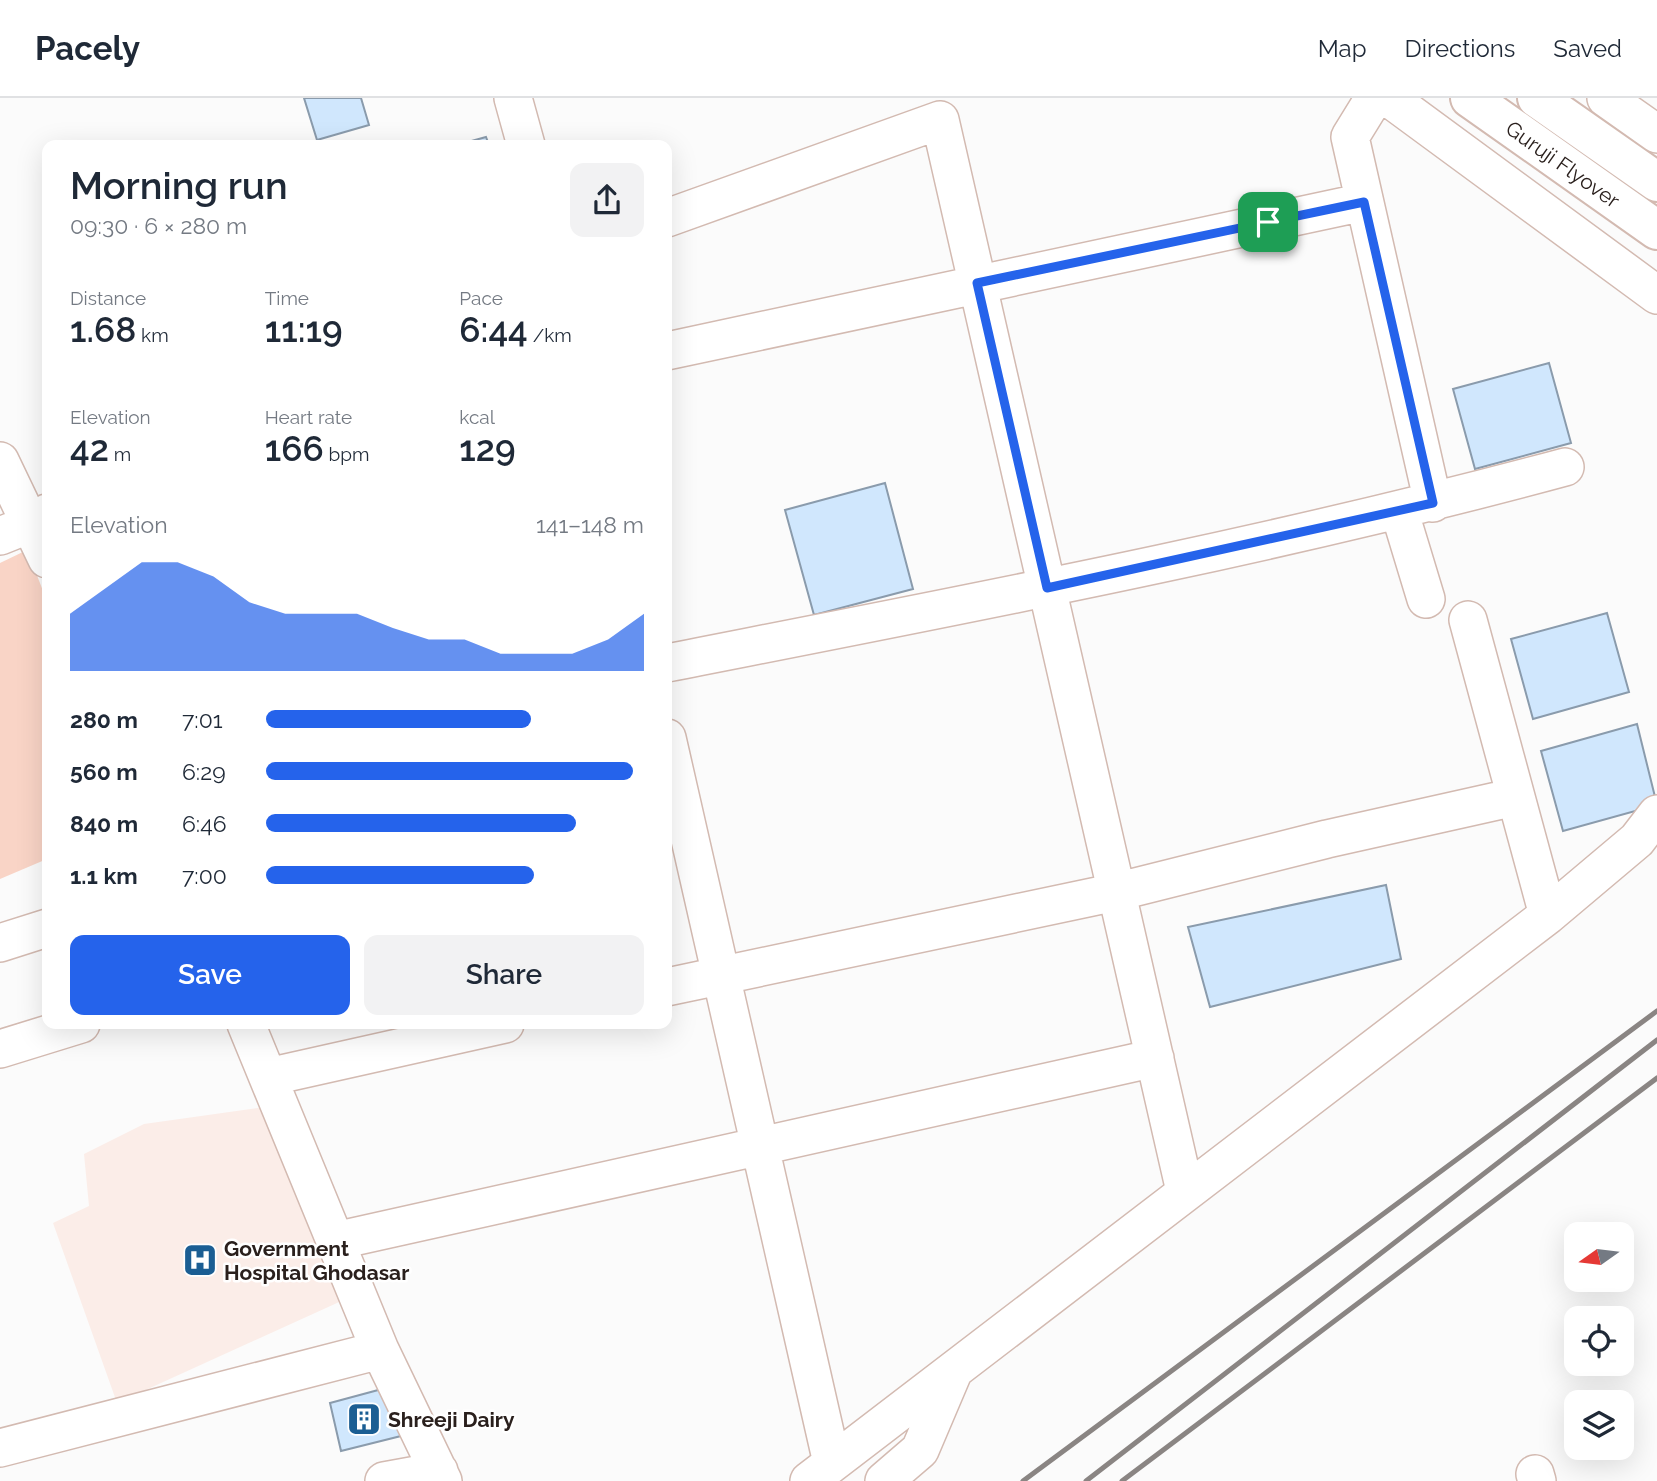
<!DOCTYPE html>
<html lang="en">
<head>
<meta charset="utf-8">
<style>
	:root { --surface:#fff; --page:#f2f2f3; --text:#1f2937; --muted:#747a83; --line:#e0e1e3; --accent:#2563eb }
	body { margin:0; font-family:Raleway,sans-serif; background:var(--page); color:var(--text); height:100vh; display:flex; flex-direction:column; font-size:26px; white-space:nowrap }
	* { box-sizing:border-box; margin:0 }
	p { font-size:23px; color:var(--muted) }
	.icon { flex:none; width:38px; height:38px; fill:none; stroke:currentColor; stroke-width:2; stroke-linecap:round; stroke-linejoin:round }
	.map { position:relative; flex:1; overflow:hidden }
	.panel { position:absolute; left:42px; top:42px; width:630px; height:889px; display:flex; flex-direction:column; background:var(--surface); border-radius:14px; box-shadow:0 7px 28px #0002 }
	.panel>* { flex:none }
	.needle { width:46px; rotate:256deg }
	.tools { position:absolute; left:1564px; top:1124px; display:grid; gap:14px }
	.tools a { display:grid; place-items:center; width:70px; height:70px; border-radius:14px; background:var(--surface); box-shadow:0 7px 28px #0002; font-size:35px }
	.pin { position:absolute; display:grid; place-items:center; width:60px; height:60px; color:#fff; margin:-30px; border-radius:14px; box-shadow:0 4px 10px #0006 }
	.round { display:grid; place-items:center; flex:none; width:74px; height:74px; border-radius:14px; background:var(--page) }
	.head { display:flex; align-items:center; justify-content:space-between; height:119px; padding:0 28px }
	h1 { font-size:38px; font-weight:600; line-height:52px }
	.metrics { display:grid; grid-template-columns:repeat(3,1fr); gap:10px; height:119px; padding:7px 28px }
	.metrics div { display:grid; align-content:center }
	.metrics b { font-size:35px; font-weight:600 }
	.metrics small { font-size:19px; font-weight:400 }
	.metrics p { font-size:19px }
	.chart { height:196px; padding:14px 28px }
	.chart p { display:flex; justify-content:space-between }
	.chart svg { width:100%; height:126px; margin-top:7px; fill:var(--accent); opacity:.7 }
	.button { display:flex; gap:14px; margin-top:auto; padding:14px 28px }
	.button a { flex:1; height:80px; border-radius:14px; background:var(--accent); color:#fff; font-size:28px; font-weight:600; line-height:80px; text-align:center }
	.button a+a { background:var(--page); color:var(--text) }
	ul { padding:0 28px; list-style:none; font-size:23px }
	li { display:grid; grid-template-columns:112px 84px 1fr; align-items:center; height:52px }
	li i { height:18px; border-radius:9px; background:var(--accent) }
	header { display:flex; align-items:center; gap:42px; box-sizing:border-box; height:98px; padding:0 35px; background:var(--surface); border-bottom:2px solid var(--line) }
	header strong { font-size:33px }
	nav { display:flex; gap:38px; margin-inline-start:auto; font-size:24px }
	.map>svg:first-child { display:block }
	.built { fill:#fbede8 }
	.green { fill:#f9d4c6 }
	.building { fill:#d0e7fd; stroke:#8a9bac; stroke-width:2 }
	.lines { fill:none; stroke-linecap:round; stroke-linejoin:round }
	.minor-casing { stroke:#d3bab1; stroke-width:40 }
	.major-casing { stroke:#d3bab1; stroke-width:42 }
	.minor { stroke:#fff; stroke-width:37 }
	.major { stroke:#fff; stroke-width:38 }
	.rail { stroke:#8a8583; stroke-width:5 }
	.route-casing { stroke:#fff; stroke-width:14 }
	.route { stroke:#2563eb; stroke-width:9 }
	.labels { text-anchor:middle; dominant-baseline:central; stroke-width:5; stroke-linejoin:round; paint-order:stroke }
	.street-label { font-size:21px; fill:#2a201d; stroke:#fff }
	.poi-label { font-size:21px; font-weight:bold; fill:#2a201d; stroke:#fff; text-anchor:start }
</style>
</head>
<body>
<header>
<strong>Pacely</strong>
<nav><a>Map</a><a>Directions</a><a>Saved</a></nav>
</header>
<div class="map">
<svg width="1657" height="1383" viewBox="0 0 1657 1383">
	<rect width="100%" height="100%" fill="#fbfbfb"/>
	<path class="built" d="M272,1008L348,1200L117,1305L53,1125L89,1108L84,1056L144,1026Z"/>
	<path class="green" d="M27,452L47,503V761L0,781V465Z"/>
	<path class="building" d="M304,0H361L369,27L317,42Z
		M486,39L489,47H457Z
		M1549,265L1571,345L1475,371L1453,291Z
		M885,385L913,491L814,517L785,412Z
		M1607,515L1629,594L1533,621L1511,541Z
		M1637,626L1657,707L1563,733L1541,653Z
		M1386,787L1401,861L1210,909L1188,829Z
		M382,1291L401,1338L341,1353L330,1305Z"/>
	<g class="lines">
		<g class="minor-casing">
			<path id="minor" d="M513,0L526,47
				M1374,0L1350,39L1433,405
				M1389,0L1657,197
				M1606,0L1657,36
				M667,120L940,22L1185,1093
				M667,253L1364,104
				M0,363L47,461
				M1399,412L1426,501
				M0,438L30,426L47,415
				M1468,522L1548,817
				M667,565C967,506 1269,449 1565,369
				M667,640L832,1365
				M0,845L47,830
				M667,889L1116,794L1327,741L1515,699
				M246,926L380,1252L443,1383
				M0,951L81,926
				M268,979L505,926
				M335,1143L1155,960
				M0,1350L380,1252
				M1535,1376L1537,1383
				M384,1383L439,1373
				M809,1383L1548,817L1637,742L1657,716
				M884,1383L920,1352L954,1272"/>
		</g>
		<g class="major-casing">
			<g id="major">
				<path id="s1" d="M1470,0L1657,132"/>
				<path d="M1537,0L1657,84"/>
			</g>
		</g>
		<use href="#minor" class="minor"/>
		<use href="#major" class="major"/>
		<path class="rail" d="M1023,1383L1657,913
			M1086,1383L1657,942
			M1122,1383L1657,980"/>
	</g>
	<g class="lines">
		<g class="route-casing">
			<path id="route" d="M1364,104L1433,405L1047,490L977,185Z"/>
		</g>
		<use href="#route" class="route"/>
	</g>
	<defs>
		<g id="hospital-square" transform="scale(1.75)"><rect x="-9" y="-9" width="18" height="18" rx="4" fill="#1b5e93" stroke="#fff"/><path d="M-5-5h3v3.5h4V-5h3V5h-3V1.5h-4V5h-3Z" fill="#fff"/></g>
		<g id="building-square" transform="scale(1.75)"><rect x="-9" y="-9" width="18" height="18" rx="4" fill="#1b5e93" stroke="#fff"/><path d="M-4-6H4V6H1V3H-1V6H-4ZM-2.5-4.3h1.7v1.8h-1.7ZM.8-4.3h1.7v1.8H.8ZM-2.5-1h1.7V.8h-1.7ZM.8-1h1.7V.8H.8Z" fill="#fff"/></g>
	</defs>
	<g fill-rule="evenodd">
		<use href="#hospital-square" x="200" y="1162"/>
		<use href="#building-square" x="364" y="1321"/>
	</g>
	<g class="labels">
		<g class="street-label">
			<text stroke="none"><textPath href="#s1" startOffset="114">Guruji Flyover</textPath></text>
		</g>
		<g class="poi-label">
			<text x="224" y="1150">Government<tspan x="224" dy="24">Hospital Ghodasar</tspan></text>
			<text x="388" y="1321">Shreeji Dairy</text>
		</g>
	</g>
</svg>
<div class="tools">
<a><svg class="needle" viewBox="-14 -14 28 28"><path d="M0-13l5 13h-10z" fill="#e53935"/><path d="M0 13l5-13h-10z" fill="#747a83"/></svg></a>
<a><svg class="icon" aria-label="locate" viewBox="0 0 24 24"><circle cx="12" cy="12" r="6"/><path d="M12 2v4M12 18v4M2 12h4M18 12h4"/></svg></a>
<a><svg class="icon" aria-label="layers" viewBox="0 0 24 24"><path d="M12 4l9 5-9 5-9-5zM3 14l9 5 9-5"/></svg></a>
</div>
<div class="pin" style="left:1268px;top:124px;background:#1e9e55"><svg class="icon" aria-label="arrive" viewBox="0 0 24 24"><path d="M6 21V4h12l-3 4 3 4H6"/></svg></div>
<section class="panel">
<div class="head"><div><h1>Morning run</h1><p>09:30 · 6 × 280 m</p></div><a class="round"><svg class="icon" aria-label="share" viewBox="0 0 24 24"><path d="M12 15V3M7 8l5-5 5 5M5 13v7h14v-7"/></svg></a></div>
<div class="metrics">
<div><p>Distance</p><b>1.68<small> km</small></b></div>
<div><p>Time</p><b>11:19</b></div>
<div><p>Pace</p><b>6:44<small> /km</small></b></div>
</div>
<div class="metrics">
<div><p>Elevation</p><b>42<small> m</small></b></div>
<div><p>Heart rate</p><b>166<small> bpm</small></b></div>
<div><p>kcal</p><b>129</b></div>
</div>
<div class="chart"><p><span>Elevation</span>141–148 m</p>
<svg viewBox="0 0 160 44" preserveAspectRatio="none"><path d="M0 44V24L10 15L20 6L30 6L40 11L50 20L60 24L70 24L80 24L90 29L100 33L110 33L120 38L130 38L140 38L150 33L160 24V44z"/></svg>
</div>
<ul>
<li><b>280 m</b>7:01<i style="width:70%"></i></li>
<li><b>560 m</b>6:29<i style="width:97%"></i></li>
<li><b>840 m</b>6:46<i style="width:82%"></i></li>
<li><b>1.1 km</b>7:00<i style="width:71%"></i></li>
</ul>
<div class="button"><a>Save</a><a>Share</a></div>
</section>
</div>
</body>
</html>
